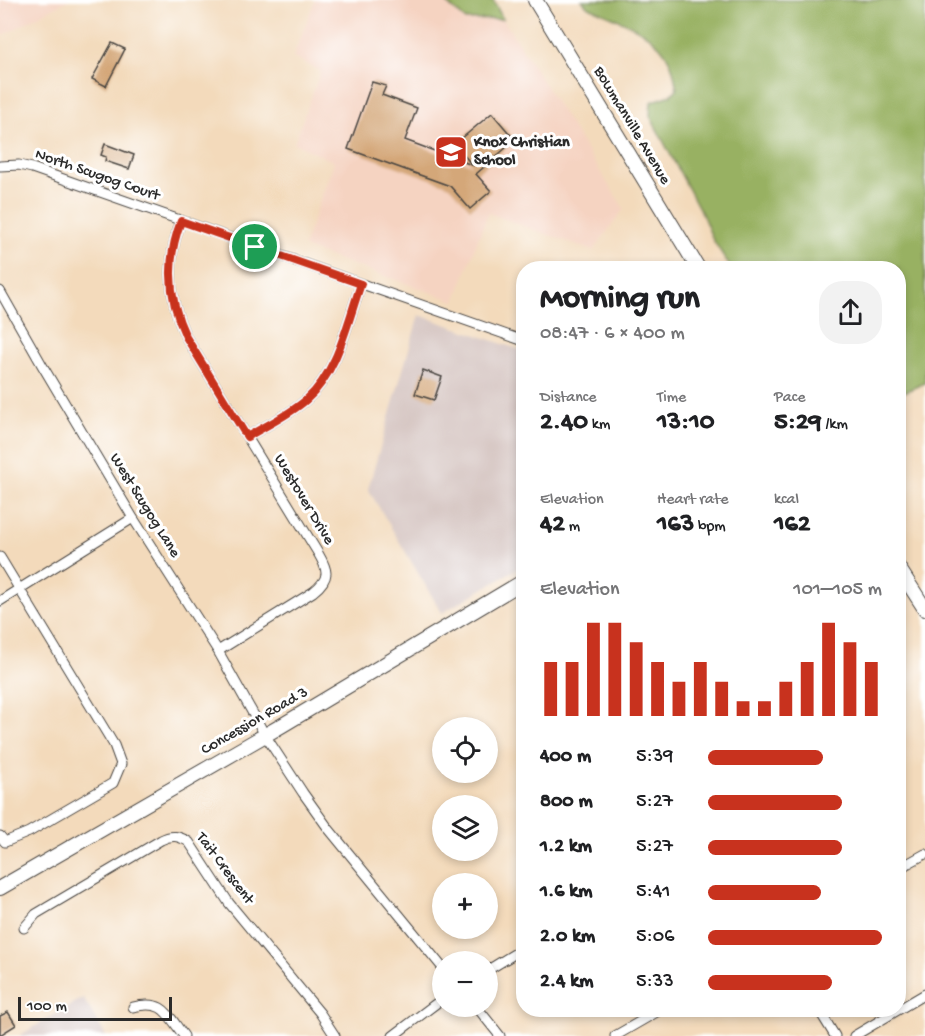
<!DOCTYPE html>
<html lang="en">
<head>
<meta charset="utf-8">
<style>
	:root { --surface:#fff; --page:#f2f2f2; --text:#202124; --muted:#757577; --accent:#c8321e }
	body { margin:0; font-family:"Gochi Hand",sans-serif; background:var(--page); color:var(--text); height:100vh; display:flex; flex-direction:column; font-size:22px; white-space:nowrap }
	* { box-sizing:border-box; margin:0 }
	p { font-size:20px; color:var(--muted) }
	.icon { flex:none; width:33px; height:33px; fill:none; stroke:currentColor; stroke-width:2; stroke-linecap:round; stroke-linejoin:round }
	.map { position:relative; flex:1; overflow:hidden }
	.side { position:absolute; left:516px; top:261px; width:390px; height:756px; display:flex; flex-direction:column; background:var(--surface); border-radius:24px; box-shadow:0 3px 9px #0003 }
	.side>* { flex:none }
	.controls { position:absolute; left:432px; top:717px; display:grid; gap:12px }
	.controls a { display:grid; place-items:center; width:66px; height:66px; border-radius:50%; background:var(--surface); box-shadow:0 3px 9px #0003; font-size:30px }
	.scale { position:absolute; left:18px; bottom:15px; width:154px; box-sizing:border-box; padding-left:6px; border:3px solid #2b2b2b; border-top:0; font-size:16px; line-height:21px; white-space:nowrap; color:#2b2b2b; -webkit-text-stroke:4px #fff; paint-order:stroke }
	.pin { position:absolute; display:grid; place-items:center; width:51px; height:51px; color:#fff; margin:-26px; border:3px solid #fff; border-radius:50%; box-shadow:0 2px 6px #0007 }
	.round { display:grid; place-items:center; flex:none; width:63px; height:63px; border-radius:24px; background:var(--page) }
	.overview { display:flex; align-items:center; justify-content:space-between; height:102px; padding:0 24px }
	h1 { font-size:33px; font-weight:800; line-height:45px }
	.stats { display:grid; grid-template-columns:repeat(3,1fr); gap:9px; height:102px; padding:6px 24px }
	.stats div { display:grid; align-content:center }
	.stats b { font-size:26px; font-weight:800 }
	.stats small { font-size:16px; font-weight:400 }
	.stats p { font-size:16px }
	.chart { height:168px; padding:12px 24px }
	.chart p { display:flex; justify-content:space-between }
	.chart svg { width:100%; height:108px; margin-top:6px; stroke:var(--accent); stroke-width:6 }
	ul { padding:0 24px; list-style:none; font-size:20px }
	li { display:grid; grid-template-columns:96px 72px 1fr; align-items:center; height:45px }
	li i { height:15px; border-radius:8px; background:var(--accent) }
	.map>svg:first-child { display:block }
	.built { fill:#f5d3c1 }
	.industrial { fill:#d1c0bc }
	.forest { fill:#98b162; stroke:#626e46; stroke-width:1.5 }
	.building { fill:#d4a779 }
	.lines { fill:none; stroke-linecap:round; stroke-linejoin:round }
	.street-casing { stroke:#494541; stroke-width:11 }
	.secondary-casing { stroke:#494541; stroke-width:16 }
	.street { stroke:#fff; stroke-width:9 }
	.secondary { stroke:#fff; stroke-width:14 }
	.route-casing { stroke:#fff; stroke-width:12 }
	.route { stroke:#c8321e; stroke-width:8 }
	.labels { text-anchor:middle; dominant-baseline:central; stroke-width:6; stroke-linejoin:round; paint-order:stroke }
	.street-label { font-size:16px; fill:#2b2b2b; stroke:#fff }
	.poi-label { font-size:16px; font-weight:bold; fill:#2b2b2b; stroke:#fff; text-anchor:start }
</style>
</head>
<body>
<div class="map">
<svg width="925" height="1036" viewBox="0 0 925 1036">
	<rect width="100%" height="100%" fill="#fff"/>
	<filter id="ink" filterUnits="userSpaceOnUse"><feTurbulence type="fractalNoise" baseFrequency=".0167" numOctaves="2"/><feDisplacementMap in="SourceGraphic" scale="12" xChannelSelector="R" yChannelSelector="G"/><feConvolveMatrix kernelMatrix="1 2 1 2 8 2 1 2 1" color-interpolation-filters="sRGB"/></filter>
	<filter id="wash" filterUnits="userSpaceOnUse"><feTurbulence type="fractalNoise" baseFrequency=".008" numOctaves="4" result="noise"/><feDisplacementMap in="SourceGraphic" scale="24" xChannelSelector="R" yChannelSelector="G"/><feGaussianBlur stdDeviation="1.35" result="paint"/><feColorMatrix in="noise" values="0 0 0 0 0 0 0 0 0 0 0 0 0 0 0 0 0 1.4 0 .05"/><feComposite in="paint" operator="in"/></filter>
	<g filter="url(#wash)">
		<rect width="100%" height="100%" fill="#f3dabb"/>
		<path class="built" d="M0,0H68L0,37Z
			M315,0H443L466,20L503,19L624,209L593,251L488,213L455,301L303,247L334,162L294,143L321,71L293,57Z"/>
		<path class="industrial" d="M419,315L523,351V565L442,613L368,489Z
			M83,998L106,1036H19L42,1022Z"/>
		<path class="forest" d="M443,0H493L503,19L466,20Z
			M582,0H925V383L899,394L898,268H731L713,240L703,216L650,116L651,102L671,95L677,89C675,81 674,70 670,62C657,31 615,19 587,6Z"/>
		<g id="blocks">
			<path class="building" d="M112,43L125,49L106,86L92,79Z
				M372,82L386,86L382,95L417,108L405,140L472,165L455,144L492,113L515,140L476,174L491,191L470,209L450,186L348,149Z
				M105,144L134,155L129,169L105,161L106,157L101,155Z
				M423,370L442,377L434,400L415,394Z
				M8,1012L16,1025L0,1035V1016Z"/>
		</g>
	</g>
	<g filter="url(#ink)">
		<use href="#blocks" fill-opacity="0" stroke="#494541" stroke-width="1.5"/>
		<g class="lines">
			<g class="street-casing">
				<path id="street" d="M0,166L19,165L32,168L524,341
					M181,221C166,260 168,299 186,337L318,553C328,570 331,578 313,592L218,651
					M0,291L42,365L133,518L218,651L265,735L303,793L328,828L442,967
					M247,437C267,425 289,415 306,400C338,372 347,323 361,284
					M0,557L114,745L121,764L113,783L29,832L5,842L0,836
					M0,601L133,518
					M898,869L925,854
					M24,928L36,914L161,840C172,834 179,836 189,842L229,903L320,1013L335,1036
					M488,970L524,948
					M476,1006L500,1036
					M133,1007C164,999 167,1014 184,1036
					M819,1010L835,1036
					M393,1036L442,999
					M615,1036L660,1010
					M854,1036L925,994"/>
			</g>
			<g class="secondary-casing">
				<path id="secondary" d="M535,0L698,268
					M898,567L925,609
					M0,888L281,726L524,581"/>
			</g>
			<use href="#street" class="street"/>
			<use href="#secondary" class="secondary"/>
		</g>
	</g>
	<g class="lines" filter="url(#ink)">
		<g class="route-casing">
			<path id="route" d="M181,221L361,284C347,323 338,372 306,400C289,415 267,425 247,437L186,337C168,299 166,260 181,221Z"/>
		</g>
		<use href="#route" class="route"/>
	</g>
	<defs>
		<g id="school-square" transform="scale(1.725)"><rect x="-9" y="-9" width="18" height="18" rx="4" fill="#c8321e" stroke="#fff"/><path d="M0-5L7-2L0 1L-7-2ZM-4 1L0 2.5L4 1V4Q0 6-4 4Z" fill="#fff"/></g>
	</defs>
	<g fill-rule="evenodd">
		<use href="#school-square" x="451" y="152"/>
	</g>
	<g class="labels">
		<g class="street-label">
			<text transform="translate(631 126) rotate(59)">Bowmanville Avenue</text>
			<text transform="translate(97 176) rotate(19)">North Scugog Court</text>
			<text transform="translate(303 500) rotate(59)">Westover Drive</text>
			<text transform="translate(144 506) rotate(58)">West Scugog Lane</text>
			<text transform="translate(255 722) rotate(-30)">Concession Road 3</text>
			<text transform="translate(224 869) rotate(53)">Tait Crescent</text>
		</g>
		<g class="poi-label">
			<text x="474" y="143">Knox Christian<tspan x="474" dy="18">School</tspan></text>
		</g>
	</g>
</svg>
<div class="controls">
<a><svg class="icon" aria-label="locate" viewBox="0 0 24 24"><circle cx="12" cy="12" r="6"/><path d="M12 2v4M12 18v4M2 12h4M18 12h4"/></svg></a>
<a><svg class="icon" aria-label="layers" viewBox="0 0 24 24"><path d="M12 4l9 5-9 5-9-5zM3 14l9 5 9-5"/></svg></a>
<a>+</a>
<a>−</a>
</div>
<div class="scale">100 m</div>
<div class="pin" style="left:255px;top:247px;background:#1e9e55"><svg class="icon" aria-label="arrive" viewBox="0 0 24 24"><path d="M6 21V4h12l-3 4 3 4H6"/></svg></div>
<section class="side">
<div class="overview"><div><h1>Morning run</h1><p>08:47 · 6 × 400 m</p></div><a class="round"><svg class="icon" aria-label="share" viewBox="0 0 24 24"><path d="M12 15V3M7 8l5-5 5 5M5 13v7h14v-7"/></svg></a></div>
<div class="stats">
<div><p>Distance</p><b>2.40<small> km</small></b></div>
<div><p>Time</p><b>13:10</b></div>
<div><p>Pace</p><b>5:29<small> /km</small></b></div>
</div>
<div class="stats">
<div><p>Elevation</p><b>42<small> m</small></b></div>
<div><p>Heart rate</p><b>163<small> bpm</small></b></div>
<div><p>kcal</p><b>162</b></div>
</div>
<div class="chart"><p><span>Elevation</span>101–105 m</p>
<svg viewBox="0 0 160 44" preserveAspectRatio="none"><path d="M5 44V22M15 44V22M25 44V6M35 44V6M45 44V14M55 44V22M65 44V30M75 44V22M85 44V30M95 44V38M105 44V38M115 44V30M125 44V22M135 44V6M145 44V14M155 44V22"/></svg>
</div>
<ul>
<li><b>400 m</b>5:39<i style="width:66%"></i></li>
<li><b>800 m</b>5:27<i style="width:77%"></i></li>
<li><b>1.2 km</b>5:27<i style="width:77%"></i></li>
<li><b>1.6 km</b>5:41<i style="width:65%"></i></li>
<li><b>2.0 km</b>5:06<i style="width:100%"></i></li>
<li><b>2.4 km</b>5:33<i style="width:71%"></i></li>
</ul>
</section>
</div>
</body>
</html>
